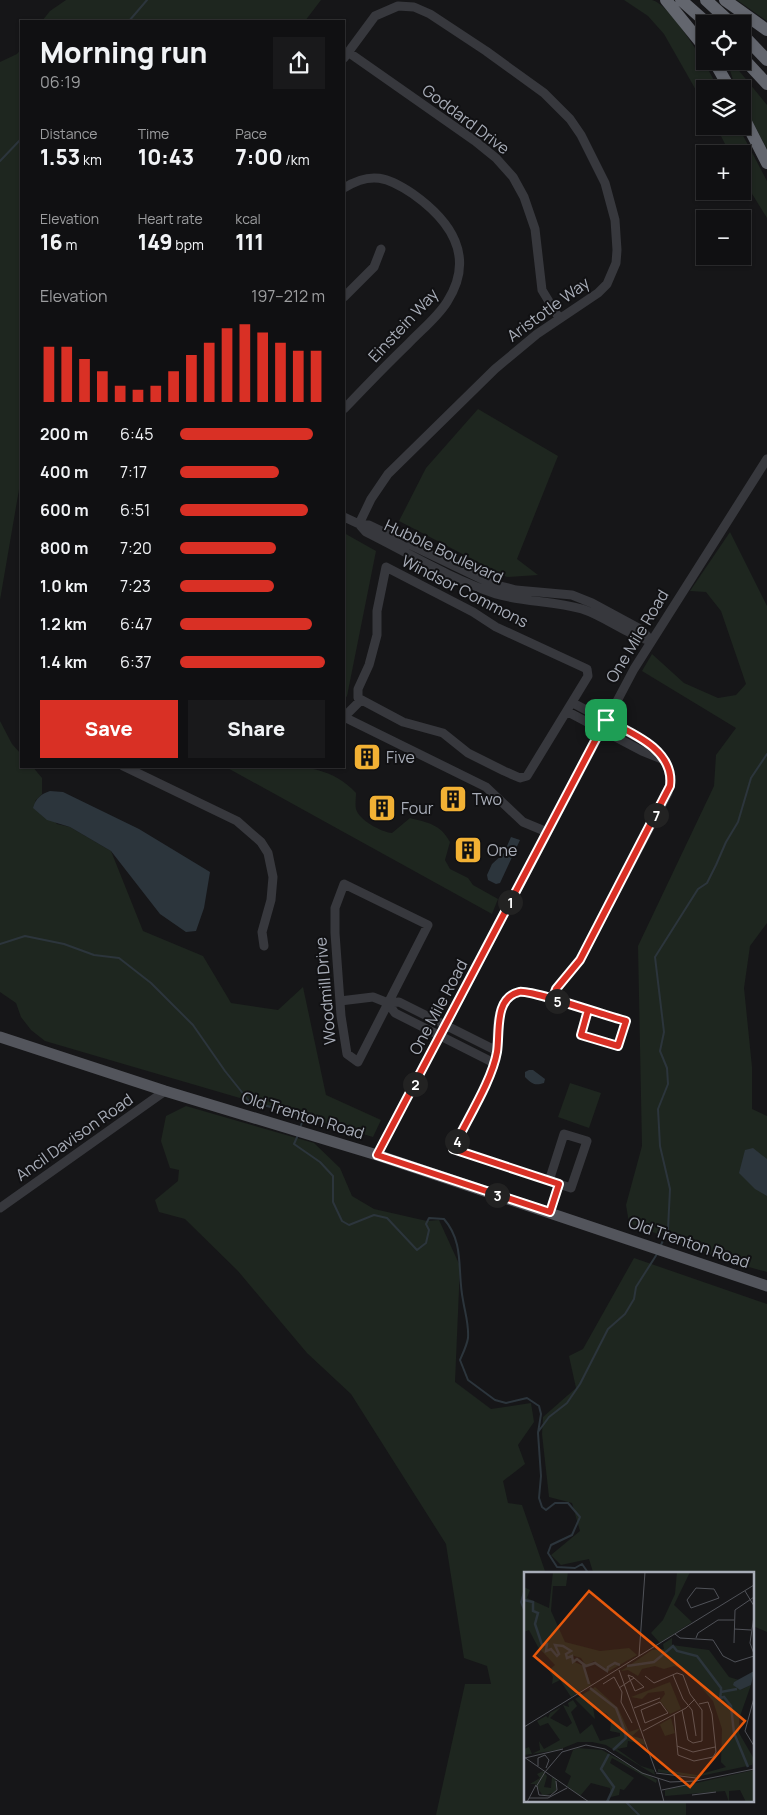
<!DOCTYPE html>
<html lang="en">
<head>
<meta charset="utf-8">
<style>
	:root { --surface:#101012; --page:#19191b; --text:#f1f3f6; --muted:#9c9d9f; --line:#303032; --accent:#d93025 }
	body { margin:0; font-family:Manrope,sans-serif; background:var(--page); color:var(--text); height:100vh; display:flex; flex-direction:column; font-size:19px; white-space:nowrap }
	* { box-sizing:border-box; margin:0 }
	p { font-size:16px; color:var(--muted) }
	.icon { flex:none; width:28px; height:28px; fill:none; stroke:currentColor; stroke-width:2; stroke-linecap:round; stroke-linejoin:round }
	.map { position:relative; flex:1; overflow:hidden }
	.details { position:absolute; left:20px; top:20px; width:325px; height:748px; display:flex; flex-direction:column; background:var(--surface); border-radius:0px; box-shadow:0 1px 4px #0004,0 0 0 1px var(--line) }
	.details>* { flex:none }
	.buttons { position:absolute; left:696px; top:15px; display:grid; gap:10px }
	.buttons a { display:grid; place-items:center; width:55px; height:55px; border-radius:0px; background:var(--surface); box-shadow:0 1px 4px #0004,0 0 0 1px var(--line); font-size:25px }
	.pin { position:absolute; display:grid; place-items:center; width:42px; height:42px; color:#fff; margin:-21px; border-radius:10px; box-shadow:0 2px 8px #0006 }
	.km { position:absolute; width:25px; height:25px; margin:-12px; border-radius:50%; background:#222; color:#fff; font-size:14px; line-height:25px; text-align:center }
	.round { display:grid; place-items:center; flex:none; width:52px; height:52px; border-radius:0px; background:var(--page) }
	.overview { display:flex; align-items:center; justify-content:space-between; height:85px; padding:0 20px }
	h1 { font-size:28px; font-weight:800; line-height:38px }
	.stats { display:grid; grid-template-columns:repeat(3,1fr); gap:8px; height:85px; padding:5px 20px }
	.stats div { display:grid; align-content:center }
	.stats b { font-size:21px; font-weight:800 }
	.stats small { font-size:14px; font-weight:400 }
	.stats p { font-size:14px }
	.chart { height:140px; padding:10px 20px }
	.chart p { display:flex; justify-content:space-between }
	.chart svg { width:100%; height:90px; margin-top:5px; stroke:var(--accent); stroke-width:6 }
	.button { display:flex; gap:10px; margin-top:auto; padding:10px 20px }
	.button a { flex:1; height:58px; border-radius:0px; background:var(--accent); color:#fff; font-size:20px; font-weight:800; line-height:58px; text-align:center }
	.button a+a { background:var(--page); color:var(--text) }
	ul { padding:0 20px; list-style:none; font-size:16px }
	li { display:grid; grid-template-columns:80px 60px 1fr; align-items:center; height:38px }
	li i { height:12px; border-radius:6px; background:var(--accent) }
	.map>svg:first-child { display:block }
	.green { fill:#1e261f }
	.water { fill:#2c353c }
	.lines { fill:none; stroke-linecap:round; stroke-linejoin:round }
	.stream { stroke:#2c353c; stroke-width:2 }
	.minor { stroke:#37383d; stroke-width:9 }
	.major { stroke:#53555c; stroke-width:11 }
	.highway { stroke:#63666e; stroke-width:12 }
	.route-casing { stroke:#fff; stroke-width:10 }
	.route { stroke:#d93025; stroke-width:6 }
	.labels { text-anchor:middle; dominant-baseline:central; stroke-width:4; stroke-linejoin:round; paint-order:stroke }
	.street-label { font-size:16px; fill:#a8adb8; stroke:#111113 }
	.poi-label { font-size:16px; fill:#a8adb8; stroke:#111113; text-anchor:start }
	.inset-river { fill:none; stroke:#2c353c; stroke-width:2.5 }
	.inset-road { fill:none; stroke:#505258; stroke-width:1 }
	.view { fill:#e8590c; fill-opacity:0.15; stroke:#e8590c; stroke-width:2.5 }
	.inset-edge { fill:none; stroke:#a8adb8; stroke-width:2.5 }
</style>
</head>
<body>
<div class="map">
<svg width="767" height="1815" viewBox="0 0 767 1815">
	<rect width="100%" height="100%" fill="#161618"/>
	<path class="green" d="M66,0H321L305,21H42L50,11Z
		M624,0C633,0 644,0 652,0C672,5 709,70 719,89H705V106L664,34L648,16Z
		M737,0H767V21Z
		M21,49V478L0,600V62L17,54Z
		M727,61H731L767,105V149L743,104L742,89H736Z
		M716,126H738L767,181V218L743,179L742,154H730Z
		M478,409L558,456L517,559L538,575L507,577L399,521L426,468Z
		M730,532L767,606V923L750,946L744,988L752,1067V1109L767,1116V1272L731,1262L629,1223L626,1205L642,1146L638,946L714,786L716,755L736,728L642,671L652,654L684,683L718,698L736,695L746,684L721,611L706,592L690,591Z
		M344,533L376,551L347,696L344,700Z
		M0,721L12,744L21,754V766H32L42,778V794L35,801L57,824L70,827L111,851L143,931L203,956L231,1003L278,1010L303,987L326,1095L381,1120L373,1137L45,1041L31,1030L21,1017L16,1003L0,992Z
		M224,766C269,766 324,757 356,793C356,797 355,805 356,809C359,820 381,832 392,833L410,818C429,823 440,824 450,842L445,860L450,869L468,878L473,885L498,899L492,914Z
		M570,1083L601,1093L589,1128L558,1117Z
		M186,1106L314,1143L340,1168L352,1196L374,1209L427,1221L439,1220L460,1266L455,1382L491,1409L531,1403L534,1422L518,1445L525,1464L503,1481L508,1503L522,1505L545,1571L593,1572L589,1559L561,1565L551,1555L580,1531L572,1503L549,1497L542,1434L543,1417L576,1388L569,1356L583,1349L634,1258L767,1304V1632L753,1626V1574H526V1801H686V1815H436L465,1684H491L487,1666L464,1658L446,1544L351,1394L307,1353L238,1271L185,1219L159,1212L155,1200L178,1181L179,1170L170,1168L161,1141L166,1116Z"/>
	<path class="water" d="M50,791L63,792L139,829L210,872L204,908L196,931L186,932L160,914L111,851L70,827L47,820L33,808C36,798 41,794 50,791Z
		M511,837L520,840L500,883L496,884L488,880L487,875L492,864L504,853Z
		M529,1070H533L545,1079L544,1083C535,1086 532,1084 525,1077V1072Z
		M753,1148L767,1159V1196L755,1189L739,1173L745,1150Z"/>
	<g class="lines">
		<path class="stream" d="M129,21L147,0
			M0,161L21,139
			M0,944L25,936L64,944L94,955L119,958L151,983L193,1025L225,1071L249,1101L296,1114L303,1120L300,1128
			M298,1135L294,1144L320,1162L333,1176V1202L342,1221L349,1225L374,1215L387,1218L417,1250L426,1243L429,1230L426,1224L429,1218L444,1219C465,1243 457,1272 463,1300C465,1313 469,1324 468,1338C467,1345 463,1353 460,1360L468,1380L495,1400L506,1403L527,1398L539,1406L541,1414L538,1433L541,1476L539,1498L542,1507L546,1510L555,1503H568L580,1517L572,1535L551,1545L548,1553L557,1567L575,1568L582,1564L589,1574
			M661,1245L668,1229L670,1189L660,1146L658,1109L668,1084L667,1068L660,1051L664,1032L655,957L698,889L707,883L716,865L726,842L738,822L751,778L767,754
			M538,1432L549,1417L567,1403L580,1384L608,1329L625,1314L634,1299L636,1287L657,1254
			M526,1593L524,1592L521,1602L526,1615
			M625,1801L639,1815"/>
		<path class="minor" d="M348,52L475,141L496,158L513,177L524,197L535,229L542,290L559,318
			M344,58L375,16L398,6L414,7L430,14L486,51L544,93L570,119L581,135L605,183L615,220L617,250L616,263L607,284L598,293L537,334L495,369L388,474L371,499L359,524
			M344,188C371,171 388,177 413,194C451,221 476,257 447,302C437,318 420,331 408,344C386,365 365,387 344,409
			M344,297L374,267L381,249
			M344,517L359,524L369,525L492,584L516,590L572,595L592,603L642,630L651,641
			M359,524L366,532C408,553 451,579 496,594C524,602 554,601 582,609C607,617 626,635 651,641
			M386,567L473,612L496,627L587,669L588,676L527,776L520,778L504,771L468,753L443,733L403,722L358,698V689L369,665L377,635V611Z
			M568,712L642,751L662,759
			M344,717L486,787L523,822L547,832
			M344,717L361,700
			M123,766L237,821L261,842L268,853L273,877L271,900L262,932L264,946
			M344,884L428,925L358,1062L347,1054L341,1016L335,933V908Z
			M552,999L556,989L580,960L668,793C674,771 665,757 648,743L573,703
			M340,1001L373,997L388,1003L399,1002L497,1051
			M388,1003L395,1013L494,1063
			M377,1155L634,669L767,459
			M549,1181L564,1134L587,1141L571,1188L453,1149C466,1121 484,1094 494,1065C500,1046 493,1020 504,1004C509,995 517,992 527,992L588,1010L581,1035L618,1046L626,1021L588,1010
			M0,1208L165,1091
			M550,1212L559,1184"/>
		<path class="major" d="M0,1037L165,1091L377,1155L767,1286"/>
		<path class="highway" d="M666,0L705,48
			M681,0L708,24
			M706,0L732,24
			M725,0L767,30
			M742,34L767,60
			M742,57L767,84
			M714,61L730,89
			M742,114L767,163"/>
	</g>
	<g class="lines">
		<g class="route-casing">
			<path id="route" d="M606,720L377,1155L550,1212L559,1184L453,1149C466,1121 492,1081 497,1052C500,1032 494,998 519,992C529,989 610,1017 626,1021L618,1046L581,1035L588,1010L556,1000H552L556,989L580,960L670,786C675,750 632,733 606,720"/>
		</g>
		<use href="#route" class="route"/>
	</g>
	<defs>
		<g id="building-square" transform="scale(1.4375)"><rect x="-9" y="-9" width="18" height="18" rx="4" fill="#f2b134" stroke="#111113"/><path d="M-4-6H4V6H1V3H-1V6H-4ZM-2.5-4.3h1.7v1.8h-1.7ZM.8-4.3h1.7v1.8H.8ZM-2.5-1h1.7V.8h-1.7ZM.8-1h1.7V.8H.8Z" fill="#111"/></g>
	</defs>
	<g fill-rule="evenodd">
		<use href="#building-square" x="367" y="757"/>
		<use href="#building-square" x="453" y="799"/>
		<use href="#building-square" x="382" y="808"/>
		<use href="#building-square" x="468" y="850"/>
	</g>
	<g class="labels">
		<g class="street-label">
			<text transform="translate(466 119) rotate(37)">Goddard Drive</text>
			<text transform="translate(548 309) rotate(-36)">Aristotle Way</text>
			<text transform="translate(403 325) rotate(-47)">Einstein Way</text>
			<text transform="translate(444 551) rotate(25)">Hubble Boulevard</text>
			<text transform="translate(465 591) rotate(27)">Windsor Commons</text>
			<text transform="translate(637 636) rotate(-59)">One Mile Road</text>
			<text transform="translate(325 991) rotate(-95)">Woodmill Drive</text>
			<text transform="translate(438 1007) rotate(-62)">One Mile Road</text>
			<text transform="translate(303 1115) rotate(17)">Old Trenton Road</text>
			<text transform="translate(74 1137) rotate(-35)">Ancil Davison Road</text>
			<text transform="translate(689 1242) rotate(19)">Old Trenton Road</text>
		</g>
		<g class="poi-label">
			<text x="386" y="757">Five</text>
			<text x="472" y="799">Two</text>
			<text x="401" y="808">Four</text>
			<text x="487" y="850">One</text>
		</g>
	</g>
	<g transform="translate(524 1572)">
		<rect width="230" height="230" fill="#161618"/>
		<path d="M29,0H44L42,14H29L27,39L41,70L76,79L105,76L113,83L85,99L70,89L62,94L57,86L47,83L44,87L48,84V89L60,94L67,113L47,125L36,108L28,112L29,105L25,98L31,93L14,75L5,58L0,60V15L6,18L3,26L25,36ZM153,0H166L150,33L168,50L136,71L127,61L139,48L151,22ZM148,66V73L185,78L205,105L215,108L210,110L216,118L227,113L215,147V161L230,187L228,193L172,205L134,200V197L173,203L202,195L197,190L198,157L189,129L163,99L150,94L140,97L131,94L118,97L114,104L104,98L97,99L128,78L140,77L139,72ZM146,110L157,137L146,142L136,129L141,122L140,119L124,121L118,127L107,125ZM71,115L94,136L105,160L117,156L108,164L119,167L123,173L104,169L103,175L93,177L117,194L130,198L131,203L82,173L68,170H54L34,178L0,183V177L5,175L8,182L16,178L15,169L20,177L36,168L24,151L16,154L13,149L22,144L24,146L26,141L37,135L26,146L43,155L48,151L39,133L45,135L44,131L49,128L53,134L47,140L56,162L68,152L76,169L96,164V161L86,159L87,149L83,142L69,135L71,147L51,127ZM147,146L151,161L141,164L136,153L133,154ZM54,176L78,178L133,208L132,211L88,186L86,191L110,206L100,218L96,217L95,223L87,225L86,216L67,211L56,224L43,214L47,204L41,200L49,178ZM230,198L229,230H222L216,218L205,219V230L201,219L141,224V218ZM19,199L23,204L20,215L27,216L28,205L32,207V220L19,224L11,212H6L16,206L13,202Z" fill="#1e261f"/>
		<path d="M230,99L227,113L216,118L209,113L210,110Z" fill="#2c353c"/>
		<path class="inset-river" d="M0,28L9,30V39L14,41L11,52L18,73L23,72L22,79L27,77L33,84L35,82L31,73L39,74L47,79L42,82L43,86L48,84L49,90L53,87L62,94L71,91L83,99L84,95L91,91L96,93M59,92L65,112M103,94L130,90L149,74L153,79L173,84L197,116V120L213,117M66,116L92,136L100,157L102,166L89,178M197,120L196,126L200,125L207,134L210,161L224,195M83,230L90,215L77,197L85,182"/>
		<path class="inset-road" d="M172,16L190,17L195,26L167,36L163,28ZM221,19L230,34M230,44L226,71L230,82M210,57L227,58M151,62L156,66L189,68L199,84L211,90L230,84M172,66L174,61L194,48H210M210,71L211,38L230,25M115,84L121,0M95,98L132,200M104,103L109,105L120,115L111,119ZM149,103L159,127L168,138L172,164M121,104L130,111L153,101L159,103L166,122L178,138V169L169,171L164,168L158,138M79,112L90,105L98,120L97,130L108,151M95,116L110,106M230,126L221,159L230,174M136,130L144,141L121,151L117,138ZM110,136L136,126M150,142L154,183L170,189L189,185L192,180L188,142L184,130L175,132M0,155L230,13M119,159L162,136L171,127M153,174L169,180L191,175M0,185L65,230M1,186L39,177M14,194V186L21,183L25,188L22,196M21,200L38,180L62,173L81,177L118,201L146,210L172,209L230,197M132,201L172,206M134,206L140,230M13,214L15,223L26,224L33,218L32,209M12,215L21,200M138,218L162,213M168,223L192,220M5,226H24L43,216M3,230L12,213"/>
		<path class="view" d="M65,19L221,149L166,215L10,84Z"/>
		<rect width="230" height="230" class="inset-edge"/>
	</g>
</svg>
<div class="buttons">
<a><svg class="icon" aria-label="locate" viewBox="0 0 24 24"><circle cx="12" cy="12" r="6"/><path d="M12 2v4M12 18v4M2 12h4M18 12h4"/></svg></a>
<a><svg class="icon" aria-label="layers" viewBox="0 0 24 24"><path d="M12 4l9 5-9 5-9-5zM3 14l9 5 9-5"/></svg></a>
<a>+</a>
<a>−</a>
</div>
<div class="pin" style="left:606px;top:720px;background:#1e9e55"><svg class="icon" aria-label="arrive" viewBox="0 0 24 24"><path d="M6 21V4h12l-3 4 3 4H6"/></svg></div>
<b class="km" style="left:510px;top:902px">1</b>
<b class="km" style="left:415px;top:1084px">2</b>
<b class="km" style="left:497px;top:1195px">3</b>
<b class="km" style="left:457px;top:1141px">4</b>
<b class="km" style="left:557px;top:1001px">5</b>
<b class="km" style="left:656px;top:815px">7</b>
<section class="details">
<div class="overview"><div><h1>Morning run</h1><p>06:19</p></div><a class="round"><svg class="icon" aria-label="share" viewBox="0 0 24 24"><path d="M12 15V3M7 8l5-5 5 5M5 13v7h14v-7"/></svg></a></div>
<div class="stats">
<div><p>Distance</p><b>1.53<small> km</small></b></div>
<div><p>Time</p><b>10:43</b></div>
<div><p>Pace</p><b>7:00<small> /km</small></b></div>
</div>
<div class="stats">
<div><p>Elevation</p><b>16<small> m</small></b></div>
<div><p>Heart rate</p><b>149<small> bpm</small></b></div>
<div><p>kcal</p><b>111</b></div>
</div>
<div class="chart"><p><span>Elevation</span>197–212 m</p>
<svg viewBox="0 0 160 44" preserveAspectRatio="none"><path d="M5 44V17M15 44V17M25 44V23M35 44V29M45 44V36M55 44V38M65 44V36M75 44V29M85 44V21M95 44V15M105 44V8M115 44V6M125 44V10M135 44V15M145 44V19M155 44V19"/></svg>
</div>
<ul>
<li><b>200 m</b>6:45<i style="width:92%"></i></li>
<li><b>400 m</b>7:17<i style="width:68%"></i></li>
<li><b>600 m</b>6:51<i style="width:88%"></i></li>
<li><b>800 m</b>7:20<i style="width:66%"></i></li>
<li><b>1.0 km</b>7:23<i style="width:65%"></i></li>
<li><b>1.2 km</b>6:47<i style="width:91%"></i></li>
<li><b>1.4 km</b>6:37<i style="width:100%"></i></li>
</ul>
<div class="button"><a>Save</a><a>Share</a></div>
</section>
</div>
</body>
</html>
